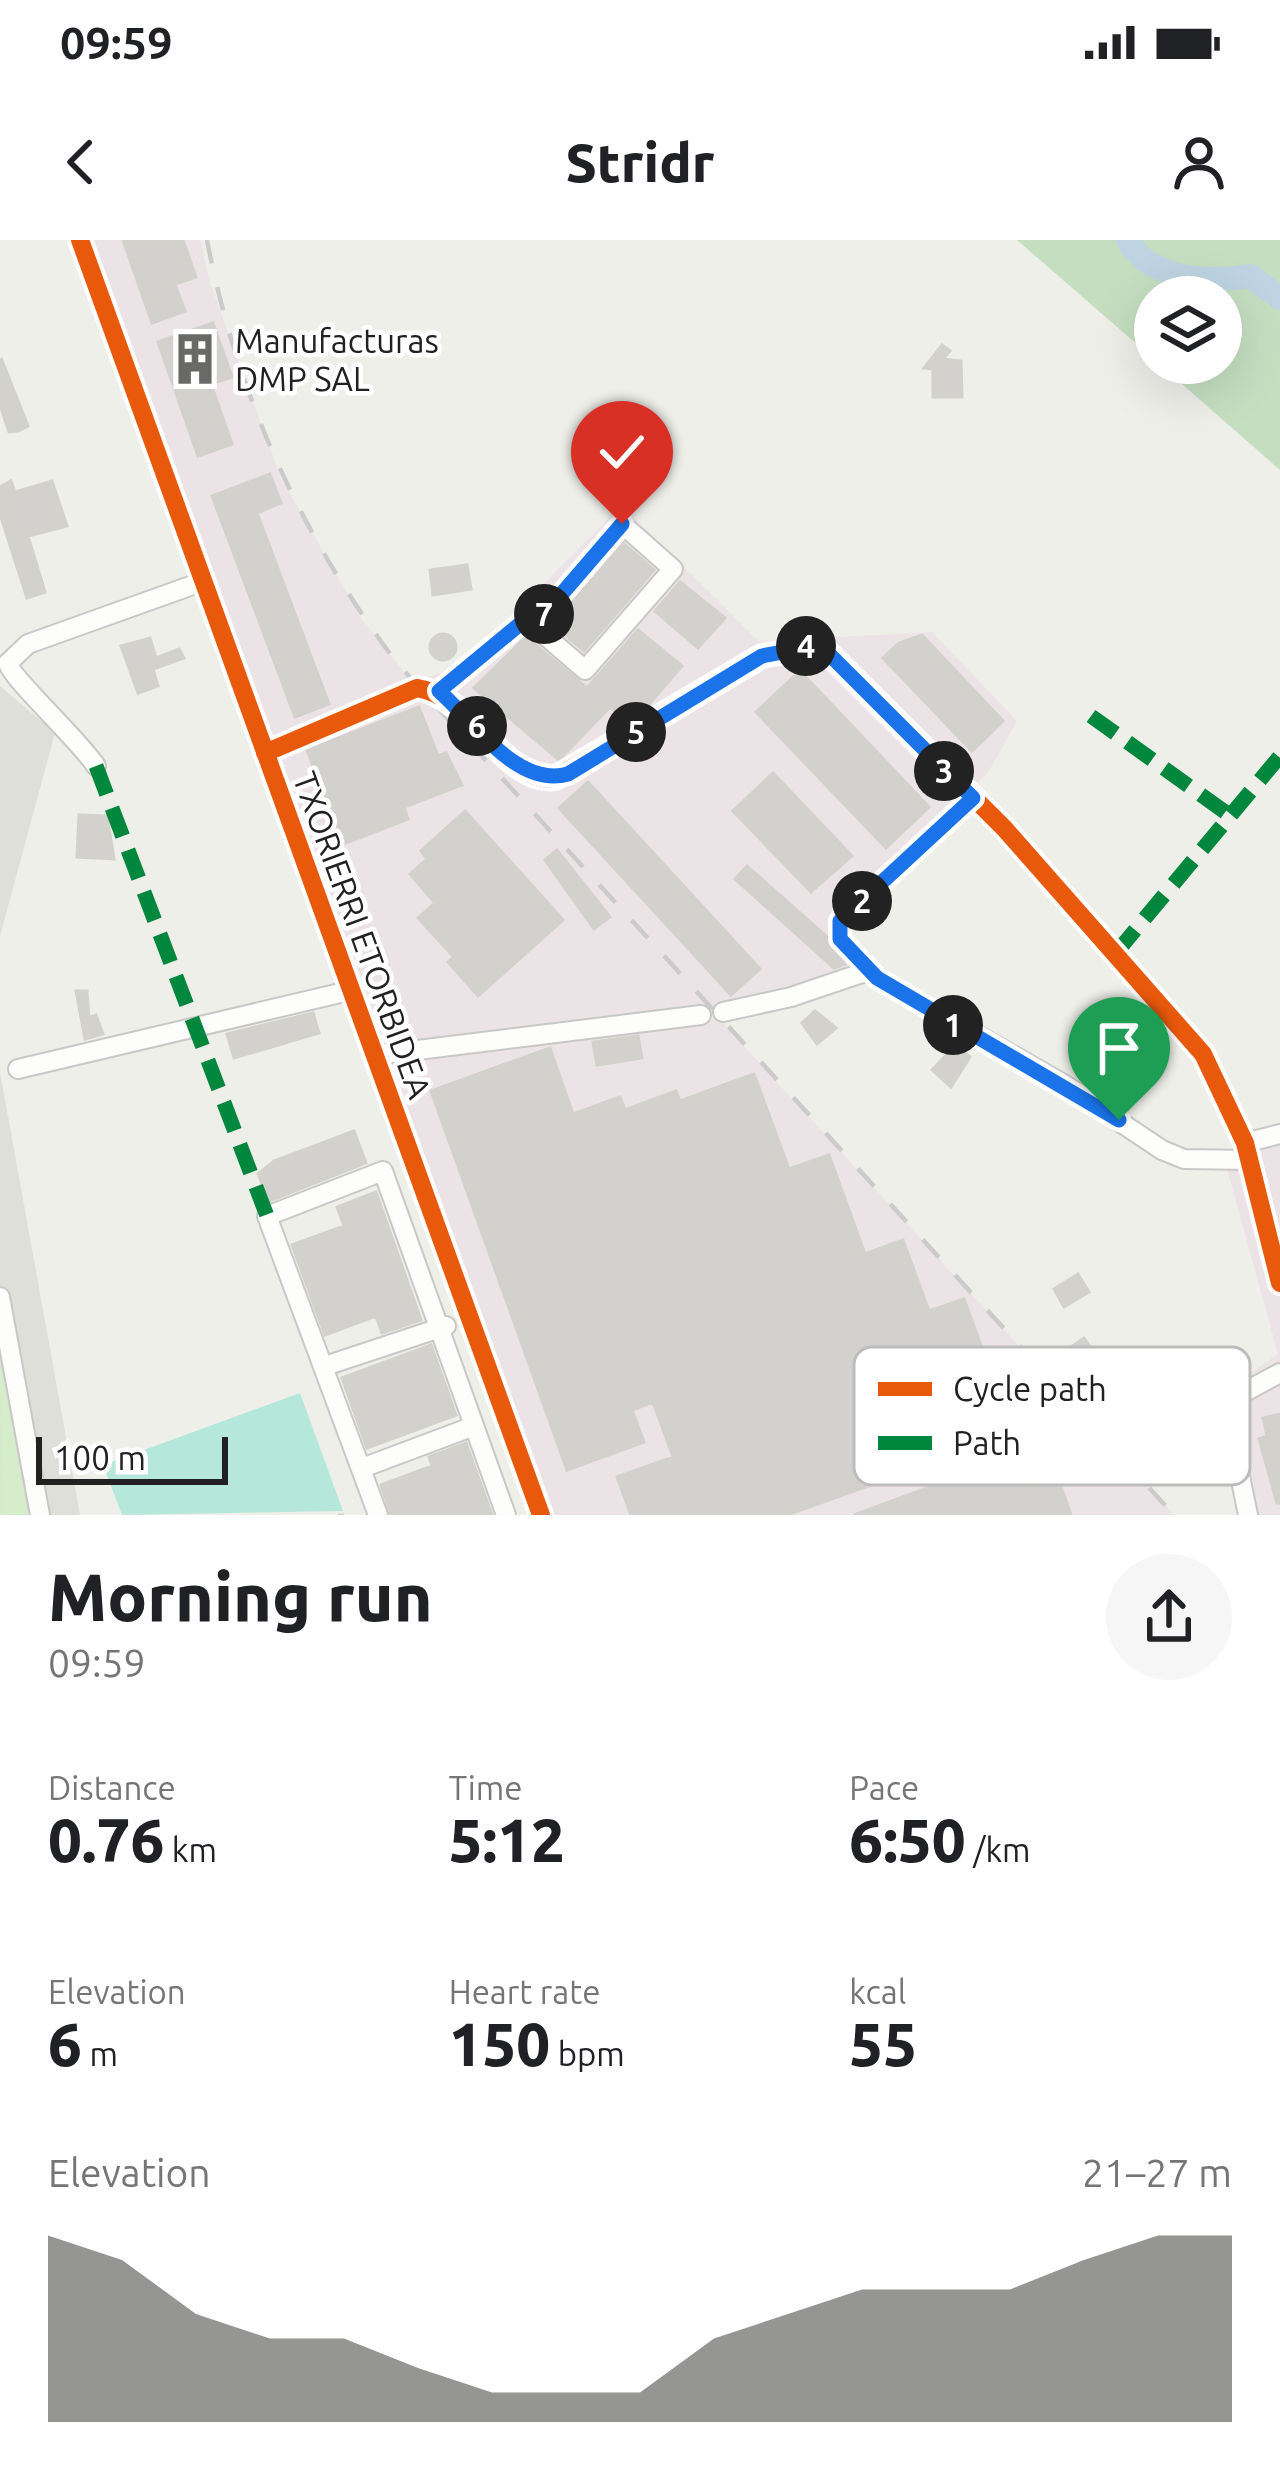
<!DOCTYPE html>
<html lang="en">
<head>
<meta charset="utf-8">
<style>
	:root { --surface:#fff; --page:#f6f6f6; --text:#202124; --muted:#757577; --accent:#696967 }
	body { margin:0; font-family:Ubuntu,sans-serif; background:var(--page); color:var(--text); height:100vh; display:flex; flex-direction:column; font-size:45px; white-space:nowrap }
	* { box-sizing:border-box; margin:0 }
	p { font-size:39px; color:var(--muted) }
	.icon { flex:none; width:66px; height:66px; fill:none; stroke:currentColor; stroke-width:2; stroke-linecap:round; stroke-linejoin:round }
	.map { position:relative; height:1275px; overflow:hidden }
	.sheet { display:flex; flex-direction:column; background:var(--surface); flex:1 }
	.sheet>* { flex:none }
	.buttons { position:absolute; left:1134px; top:36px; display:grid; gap:24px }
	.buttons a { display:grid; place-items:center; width:108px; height:108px; border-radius:50%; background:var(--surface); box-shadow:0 12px 48px #0002; font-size:60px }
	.scale { position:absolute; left:36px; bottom:30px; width:192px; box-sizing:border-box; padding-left:12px; border:6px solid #212121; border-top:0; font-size:33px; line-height:42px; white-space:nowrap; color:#212121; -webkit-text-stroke:9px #fff; paint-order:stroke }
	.pin { position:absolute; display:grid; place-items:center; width:102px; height:102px; color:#fff; margin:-123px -51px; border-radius:50% 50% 50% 0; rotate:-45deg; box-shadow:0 0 12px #0007 }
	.pin .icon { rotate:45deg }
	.km { position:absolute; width:60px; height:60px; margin:-30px; border-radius:50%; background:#222; color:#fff; font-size:33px; line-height:60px; text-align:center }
	.round { display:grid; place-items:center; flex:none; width:126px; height:126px; border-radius:63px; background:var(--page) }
	.head { display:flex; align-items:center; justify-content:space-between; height:204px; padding:0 48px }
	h1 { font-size:66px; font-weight:800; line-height:90px }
	.metrics { display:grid; grid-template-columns:repeat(3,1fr); gap:18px; height:204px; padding:12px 48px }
	.metrics div { display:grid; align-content:center }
	.metrics b { font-size:60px; font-weight:800 }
	.metrics small { font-size:33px; font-weight:400 }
	.metrics p { font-size:33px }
	.chart { height:336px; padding:24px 48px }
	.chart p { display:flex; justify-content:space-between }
	.chart svg { width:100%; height:216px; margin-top:12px; fill:var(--accent); opacity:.7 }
	.status { display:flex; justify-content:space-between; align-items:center; height:84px; padding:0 60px; background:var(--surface); direction:ltr }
	.status svg { height:33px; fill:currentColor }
	header { display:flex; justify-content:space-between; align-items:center; height:156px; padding:0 48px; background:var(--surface); font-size:54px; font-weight:800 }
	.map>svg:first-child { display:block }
	.industrial { fill:#ece3e7 }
	.airport { fill:#dfdfd9 }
	.grass { fill:#d6edca }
	.forest { fill:#c5dec0 }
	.pitch { fill:#b6e7db }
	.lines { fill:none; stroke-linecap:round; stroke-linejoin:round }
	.river { stroke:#bed4e2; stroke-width:24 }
	.building { fill:#d2d1cd; stroke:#d2d1cb; stroke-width:3 }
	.minor-casing { stroke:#c8c8c6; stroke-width:22 }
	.path { stroke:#d8cdc8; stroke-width:3; stroke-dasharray:6 6; stroke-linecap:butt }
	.minor { stroke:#fdfdfc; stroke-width:18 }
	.rail { stroke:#cbcbcb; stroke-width:4.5; stroke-dasharray:24 24; stroke-linecap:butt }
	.quiet { stroke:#00873e; stroke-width:15; stroke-dasharray:30 15; stroke-linecap:butt }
	.cycleway-casing { stroke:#fff; stroke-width:26 }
	.cycleway { stroke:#e8590c; stroke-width:18 }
	.route-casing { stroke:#fff; stroke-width:24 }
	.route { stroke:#1a73e8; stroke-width:15 }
	.labels { text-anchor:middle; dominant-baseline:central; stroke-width:9; stroke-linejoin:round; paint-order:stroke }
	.poi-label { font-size:33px; fill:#212121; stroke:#fff; text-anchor:start }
	.street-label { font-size:33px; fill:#212121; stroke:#fff }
	.key { fill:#fff; stroke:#bcbcbc; stroke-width:3 }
	.key-label { font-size:33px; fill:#212121 }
</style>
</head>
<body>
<div class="status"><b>09:59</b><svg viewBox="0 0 49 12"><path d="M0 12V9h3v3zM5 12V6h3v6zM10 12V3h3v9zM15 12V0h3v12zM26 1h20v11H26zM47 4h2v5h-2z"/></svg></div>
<header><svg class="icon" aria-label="back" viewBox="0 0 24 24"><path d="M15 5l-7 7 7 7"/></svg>Stridr<svg class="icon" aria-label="person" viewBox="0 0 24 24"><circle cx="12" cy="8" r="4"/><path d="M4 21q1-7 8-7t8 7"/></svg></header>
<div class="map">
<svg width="1280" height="1275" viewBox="0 0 1280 1275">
	<rect width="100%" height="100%" fill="#efefea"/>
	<path class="industrial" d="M89,0H201L209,40L281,238L362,379L412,442L463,425L622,265L758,401L932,392L1017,481L988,533L831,671L859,730L722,782L1174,1275H546Z
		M1280,897V1275H1250L1235,1144L1278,1114L1225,922Z"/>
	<path class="airport" d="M0,446L55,493L0,696Z
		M0,832L68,1208L80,1275H0Z"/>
	<path class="grass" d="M0,1128L2,1130L28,1275H1Z"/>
	<path class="forest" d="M1017,0H1280V230L1158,123H1221V57H1155V120Z"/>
	<path class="pitch" d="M300,1153L343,1271L122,1275L103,1225Z"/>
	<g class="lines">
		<path class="river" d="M1128,0C1149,40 1209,43 1250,36L1280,58"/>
	</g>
	<path class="building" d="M123,0H183L196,37L175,44L185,71L152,83Z
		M213,83L232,137L211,144L232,204L198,216L158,102Z
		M942,105L950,111L943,119L961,121L962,157H933V129L924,128Z
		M1,118L28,186L18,191L9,192L0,165Z
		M270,234L281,263L257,273L329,464L295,477L212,256Z
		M11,241L15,252L52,241L67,286L28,296L45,352L27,358L0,274V247Z
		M623,303L654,330L584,411L553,385Z
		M467,325L471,349L433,355L430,330Z
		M680,342L725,378L698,408L655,371Z
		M638,390L682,426L644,470L626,481L610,467L559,520L474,448L526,397L587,448Z
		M430 407a13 13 0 1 1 26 0a13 13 0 1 1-26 0Z
		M922,395L1003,481L972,511L883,418L899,403Z
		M150,398L156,418L179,409L184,418L153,429L158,446L138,453L121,406Z
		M800,431L929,567L886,608L756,472Z
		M419,467L438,516L446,513L462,545L404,567L408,579L343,604L307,510Z
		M773,533L852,616L811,652L733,571Z
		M588,542L760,729L731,755L559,568Z
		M465,571L563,680L478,756L448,722L454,717L418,678L435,663L410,634L427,619L421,611Z
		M79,575L107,576L114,619L77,617Z
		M557,610L610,677L594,689L545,620Z
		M747,626L826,696L845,724L834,728L735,639Z
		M76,751H87L89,778L96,775L103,794L85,799Z
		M815,771L836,788L817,804L802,783Z
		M313,773L319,793L234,818L227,794Z
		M638,796L642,818L597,825L593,802Z
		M956,805L970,817L951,847L932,830Z
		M550,808L573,874L620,857L625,870L676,851L680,861L754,834L789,929L829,915L865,1014L903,1000L929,1071L964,1059L990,1130L1017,1120L1032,1162L1048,1148L1106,1213L1081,1236L1050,1202L1065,1189L1044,1166L1008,1179L1013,1194L787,1275H631L617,1237L673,1217L653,1162L632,1170L644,1202L567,1230L431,851Z
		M1132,833L1146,845L1129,867L1115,855Z
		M354,891L366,923L269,961L258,934L274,921Z
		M376,952L421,1080L382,1093L376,1076L325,1095L292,1005L344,986L337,967Z
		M1078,1034L1089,1052L1064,1067L1054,1049Z
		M1084,1098L1126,1158L1137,1151L1150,1171L1127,1187L1068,1109Z
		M431,1105L456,1175L367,1208L342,1138Z
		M1280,1174V1263H1277L1259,1199L1267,1196L1263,1178Z
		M466,1203L492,1275H391L381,1245L432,1226L429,1217Z
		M1017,1215L1029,1248L1058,1238L1071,1275H854Z"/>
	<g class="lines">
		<g class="minor-casing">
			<path id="minor" d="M80,0L541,1275
				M439,451L526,379L585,430L673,329L622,284L534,386
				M265,513L417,448C470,455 505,545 555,538L762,416L820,405L1004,588L1203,814L1245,903L1280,1043
				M96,526C80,501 10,437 8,423L28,404L204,341
				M973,558L840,681V699L877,738L1060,842L1162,910L1184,919L1249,920
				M723,772L791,757L868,731
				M377,815L701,775
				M18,829L353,750
				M1245,903L1280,894
				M0,1057L40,1275
				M325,1126L446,1086
				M1136,1215C1158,1188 1193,1154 1231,1164
				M362,1228L474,1186
				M378,1275L267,976L383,931L506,1275
				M1248,1275L1227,1172L1239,1155L1280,1133"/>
		</g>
		<path class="path" d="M338,1275H347"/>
		<use href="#minor" class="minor"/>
		<path class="rail" d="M207,0C237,156 301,296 397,423L1174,1275"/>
		<path class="quiet" d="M1091,476L1232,577
			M96,526L267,976
			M1116,713L1280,516"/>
		<g class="cycleway-casing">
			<path id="cycleway" d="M80,0L541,1275
				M265,513L417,448C470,455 505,545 555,538L762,416L820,405L1004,588L1203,814L1245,903L1280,1043"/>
		</g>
		<use href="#cycleway" class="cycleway"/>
	</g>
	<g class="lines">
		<g class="route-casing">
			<path id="route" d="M622,284L534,386L526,379L439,451C475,483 517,548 568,534L762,416L820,405L973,558L840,681V699L877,738L1119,880"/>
		</g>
		<use href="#route" class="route"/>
	</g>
	<defs>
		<g id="building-bare" transform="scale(4.14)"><path d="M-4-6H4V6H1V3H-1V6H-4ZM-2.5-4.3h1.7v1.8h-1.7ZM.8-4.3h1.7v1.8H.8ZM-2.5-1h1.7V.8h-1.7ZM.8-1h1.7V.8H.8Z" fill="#696967" stroke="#fff" stroke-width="2.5" paint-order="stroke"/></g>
	</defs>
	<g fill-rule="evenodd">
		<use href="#building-bare" x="195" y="119"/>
	</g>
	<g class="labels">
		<g class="poi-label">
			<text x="235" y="100">Manufacturas<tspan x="235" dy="38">DMP SAL</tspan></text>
		</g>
		<g class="street-label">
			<text transform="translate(363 695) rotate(70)">TXORIERRI ETORBIDEA</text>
		</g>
	</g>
	<rect x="854" y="1107" width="396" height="138" rx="18" class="key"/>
	<rect x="878" y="1142" width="54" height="14" fill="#e8590c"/>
	<rect x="878" y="1196" width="54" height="14" fill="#00873e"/>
	<g class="key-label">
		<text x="953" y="1161">Cycle path</text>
		<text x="953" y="1215">Path</text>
	</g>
</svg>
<div class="buttons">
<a><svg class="icon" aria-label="layers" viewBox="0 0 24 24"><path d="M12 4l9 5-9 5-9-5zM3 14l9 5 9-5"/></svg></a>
</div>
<div class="scale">100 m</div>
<div class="pin" style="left:1119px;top:880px;background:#1e9e55"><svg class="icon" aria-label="arrive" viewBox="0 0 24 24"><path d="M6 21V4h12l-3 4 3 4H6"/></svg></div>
<div class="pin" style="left:622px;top:284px;background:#d93025"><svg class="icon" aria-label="check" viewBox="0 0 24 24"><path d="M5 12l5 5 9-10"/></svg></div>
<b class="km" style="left:953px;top:785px">1</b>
<b class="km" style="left:862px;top:661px">2</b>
<b class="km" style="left:944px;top:531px">3</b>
<b class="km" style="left:806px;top:406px">4</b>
<b class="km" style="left:636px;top:492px">5</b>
<b class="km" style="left:477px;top:486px">6</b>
<b class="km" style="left:544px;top:374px">7</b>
</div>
<section class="sheet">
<div class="head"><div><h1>Morning run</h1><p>09:59</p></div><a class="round"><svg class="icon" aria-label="share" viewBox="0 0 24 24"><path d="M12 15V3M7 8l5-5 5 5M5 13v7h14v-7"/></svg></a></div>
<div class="metrics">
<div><p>Distance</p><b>0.76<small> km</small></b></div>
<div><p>Time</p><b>5:12</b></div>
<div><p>Pace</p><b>6:50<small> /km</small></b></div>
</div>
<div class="metrics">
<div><p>Elevation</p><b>6<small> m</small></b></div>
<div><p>Heart rate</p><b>150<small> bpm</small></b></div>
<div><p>kcal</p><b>55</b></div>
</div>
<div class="chart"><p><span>Elevation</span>21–27 m</p>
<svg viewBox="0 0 160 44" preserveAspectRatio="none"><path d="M0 44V6L10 11L20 22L30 27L40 27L50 33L60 38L70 38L80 38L90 27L100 22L110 17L120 17L130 17L140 11L150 6L160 6V44z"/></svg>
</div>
</section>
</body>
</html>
